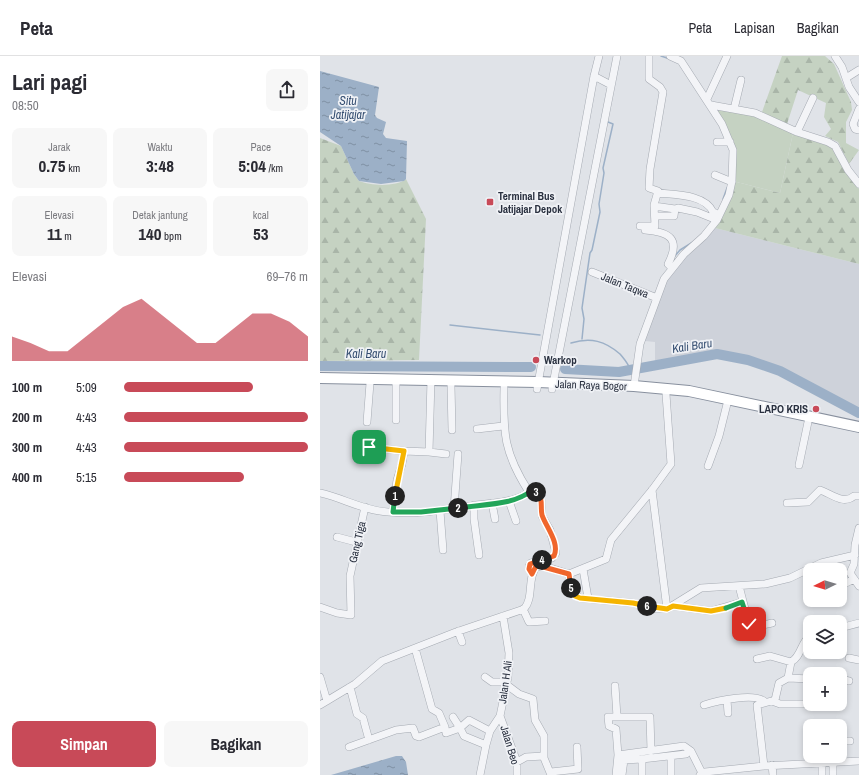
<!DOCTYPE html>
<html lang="id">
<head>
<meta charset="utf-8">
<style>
	:root { --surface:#fff; --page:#f7f7f7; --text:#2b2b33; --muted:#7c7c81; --line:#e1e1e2; --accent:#c84a58 }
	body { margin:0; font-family:"Archivo Narrow",sans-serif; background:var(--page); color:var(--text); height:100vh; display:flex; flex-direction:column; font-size:15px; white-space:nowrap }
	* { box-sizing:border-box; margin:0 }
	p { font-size:13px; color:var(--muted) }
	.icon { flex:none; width:22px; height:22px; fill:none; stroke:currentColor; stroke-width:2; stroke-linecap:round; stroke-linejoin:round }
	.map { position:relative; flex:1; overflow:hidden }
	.panel { display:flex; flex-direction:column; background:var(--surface); width:320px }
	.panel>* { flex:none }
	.needle { width:26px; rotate:265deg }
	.buttons { position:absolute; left:483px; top:507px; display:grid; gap:8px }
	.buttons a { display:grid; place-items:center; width:44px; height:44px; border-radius:8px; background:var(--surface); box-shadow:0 2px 6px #0003; font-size:20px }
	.pin { position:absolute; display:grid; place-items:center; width:34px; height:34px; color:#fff; margin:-17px; border-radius:8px; box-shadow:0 2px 6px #0006 }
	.km { position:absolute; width:20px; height:20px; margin:-10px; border-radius:50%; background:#222; color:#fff; font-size:11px; line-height:20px; text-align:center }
	.round { display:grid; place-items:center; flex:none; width:42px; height:42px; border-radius:8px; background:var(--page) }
	.headline { display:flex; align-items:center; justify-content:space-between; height:68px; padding:0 12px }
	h1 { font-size:22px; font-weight:700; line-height:30px }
	.stats { display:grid; grid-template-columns:repeat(3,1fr); gap:6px; height:68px; padding:4px 12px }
	.stats div { display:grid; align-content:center; border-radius:8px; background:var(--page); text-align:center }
	.stats b { font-size:17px; font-weight:700 }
	.stats small { font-size:11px; font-weight:400 }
	.stats p { font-size:11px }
	.chart { height:112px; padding:8px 12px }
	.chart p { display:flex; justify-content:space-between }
	.chart svg { width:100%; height:72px; margin-top:4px; fill:var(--accent); opacity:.7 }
	.cta { display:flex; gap:8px; margin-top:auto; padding:8px 12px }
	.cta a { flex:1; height:46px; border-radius:8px; background:var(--accent); color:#fff; font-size:16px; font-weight:700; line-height:46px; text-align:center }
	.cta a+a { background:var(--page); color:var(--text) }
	ul { padding:0 12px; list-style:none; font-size:13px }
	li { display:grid; grid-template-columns:64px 48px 1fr; align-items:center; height:30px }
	li i { height:10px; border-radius:5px; background:var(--accent) }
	header { display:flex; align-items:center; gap:24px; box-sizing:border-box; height:56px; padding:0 20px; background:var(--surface); border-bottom:1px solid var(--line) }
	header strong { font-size:19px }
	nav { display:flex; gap:22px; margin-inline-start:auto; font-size:14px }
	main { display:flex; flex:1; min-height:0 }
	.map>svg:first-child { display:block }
	.built { fill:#ced2da }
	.grass { fill:#c5d2c2 }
	.forest { fill:url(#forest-firs) }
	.water { fill:url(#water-ripples) }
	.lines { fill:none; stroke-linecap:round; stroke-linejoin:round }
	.stream { stroke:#9cb0c7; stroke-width:1.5 }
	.river { stroke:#9cb0c7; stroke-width:10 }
	.minor-casing { stroke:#a5aab2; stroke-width:8 }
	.highway-casing { stroke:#88909e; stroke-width:12 }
	.minor { stroke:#f3f4f7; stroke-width:7 }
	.highway { stroke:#fff; stroke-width:10 }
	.split-1-casing { stroke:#fff; stroke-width:8 }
	.split-2-casing { stroke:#fff; stroke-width:8 }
	.split-3-casing { stroke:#fff; stroke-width:8 }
	.split-4-casing { stroke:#fff; stroke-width:8 }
	.split-5-casing { stroke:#fff; stroke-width:8 }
	.split-6-casing { stroke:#fff; stroke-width:8 }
	.split-7-casing { stroke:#fff; stroke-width:8 }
	.split-8-casing { stroke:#fff; stroke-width:8 }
	.split-1 { stroke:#f5b400; stroke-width:5 }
	.split-2 { stroke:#22a559; stroke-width:5 }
	.split-3 { stroke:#22a559; stroke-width:5 }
	.split-4 { stroke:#f0652b; stroke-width:5 }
	.split-5 { stroke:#f0652b; stroke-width:5 }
	.split-6 { stroke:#f5b400; stroke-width:5 }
	.split-7 { stroke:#f5b400; stroke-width:5 }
	.split-8 { stroke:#22a559; stroke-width:5 }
	.poi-dot { fill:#c84a58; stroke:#f0f2f6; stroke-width:1.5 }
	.labels { text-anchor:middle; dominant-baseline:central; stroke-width:3.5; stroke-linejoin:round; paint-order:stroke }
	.poi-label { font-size:11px; font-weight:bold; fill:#29303f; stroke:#f0f2f6; text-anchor:start }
	.street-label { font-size:11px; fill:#29303f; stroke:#f0f2f6 }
	.water-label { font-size:12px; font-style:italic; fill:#354e71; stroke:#f0f2f6 }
</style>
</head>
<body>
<header>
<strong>Peta</strong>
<nav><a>Peta</a><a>Lapisan</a><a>Bagikan</a></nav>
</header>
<main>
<section class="panel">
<div class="headline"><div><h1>Lari pagi</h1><p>08:50</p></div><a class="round"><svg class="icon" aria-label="share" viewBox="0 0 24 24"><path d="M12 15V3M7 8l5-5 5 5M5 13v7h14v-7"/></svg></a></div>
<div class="stats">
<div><p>Jarak</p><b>0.75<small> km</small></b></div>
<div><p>Waktu</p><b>3:48</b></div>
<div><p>Pace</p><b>5:04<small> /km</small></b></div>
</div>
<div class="stats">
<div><p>Elevasi</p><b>11<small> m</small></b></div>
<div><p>Detak jantung</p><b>140<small> bpm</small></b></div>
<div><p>kcal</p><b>53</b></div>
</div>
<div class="chart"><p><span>Elevasi</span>69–76 m</p>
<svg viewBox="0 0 160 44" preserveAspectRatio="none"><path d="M0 44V29L10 33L20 38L30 38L40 29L50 20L60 11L70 6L80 15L90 24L100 33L110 33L120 24L130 15L140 15L150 20L160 29V44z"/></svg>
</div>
<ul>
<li><b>100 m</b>5:09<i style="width:70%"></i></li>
<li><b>200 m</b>4:43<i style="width:100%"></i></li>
<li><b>300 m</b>4:43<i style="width:100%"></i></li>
<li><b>400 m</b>5:15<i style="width:65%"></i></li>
</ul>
<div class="cta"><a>Simpan</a><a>Bagikan</a></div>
</section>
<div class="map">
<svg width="539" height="719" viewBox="0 0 539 719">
	<defs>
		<pattern id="forest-firs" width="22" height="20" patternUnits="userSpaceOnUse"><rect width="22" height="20" fill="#c5d2c2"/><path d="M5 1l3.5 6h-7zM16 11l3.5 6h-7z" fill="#a9b5a8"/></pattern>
		<pattern id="water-ripples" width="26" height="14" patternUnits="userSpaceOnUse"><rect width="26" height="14" fill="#9cb0c7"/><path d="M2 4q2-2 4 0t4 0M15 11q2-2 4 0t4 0" fill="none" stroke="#7f90a3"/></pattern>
	</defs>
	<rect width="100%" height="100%" fill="#e0e3e8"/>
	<path class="built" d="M395,172L539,208V352L463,313L410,296L370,299L335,308V286L325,285L343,230L362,202Z"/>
	<path class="grass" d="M406,54L433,59L473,77L460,137L413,125L415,102L396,55Z"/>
	<path class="forest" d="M462,0H505L514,8L531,46L532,54L526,66V87L539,94L529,108L518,86L505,80L511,73L504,61L506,47L478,34L467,68L442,56Z
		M473,77L514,92L525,115L539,133V208L395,172L413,125L460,137Z
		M0,82L21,90L34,118L39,125C51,130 76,131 86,123L106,163L99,304L0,305Z"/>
	<path class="water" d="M0,15L59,31L55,59L57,62L66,66L63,78L66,82L87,85L86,123L84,125L61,128L39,125L34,118L21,90L0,76Z
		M76,700H82L86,706L88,719H11Z"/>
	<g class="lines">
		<path class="stream" d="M341,0L347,2
			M403,143L407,132
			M354,201L360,194L373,186
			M130,269L220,279
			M262,283L264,263L262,252L270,197L272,194L280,156L279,148L284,117L283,112L293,68L288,66
			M251,287C271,281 285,285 300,298C304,303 309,308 310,314"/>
		<path class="river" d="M0,310L211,311
			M245,313L299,316L397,298L428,304L460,315L539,357"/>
		<g class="minor-casing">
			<path id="minor" d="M515,0L522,11L529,31L539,46
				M274,20L291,29
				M526,22L539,14
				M387,43L407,0
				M391,49L435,57L477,76L508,86L515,90L528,114L539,128
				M414,53L421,24
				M539,53L533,68L535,73L539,74
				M477,76L493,42
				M397,86H410
				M395,119L412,126
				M338,137C355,139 385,138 393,156L399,159
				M334,150L355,153
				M335,160H354L355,153L358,152L377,156L397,164
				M320,170H335L334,149L338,135L329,132L330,113L343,36L340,31L329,23V0
				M325,174C350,176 361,183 348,208L352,212
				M272,216L337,242
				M131,330L132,374
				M314,330L320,288L344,223L364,198L384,180L397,164L409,139L412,125L413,94L402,68L361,5L350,0
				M184,332C183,378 184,397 209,436
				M217,333L274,20L279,0
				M232,333L297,0
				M76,364V328
				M47,366L50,327
				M157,373L183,370
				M49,391L84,395L82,408L77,424L73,456
				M84,395L109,396L111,323
				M109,396L126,398
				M479,409L488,366
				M388,410L399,380L407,348
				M332,434L347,553
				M0,437C23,442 45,455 68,456C98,459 127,453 156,449C175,446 197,447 212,434L218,437L221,442L222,460L230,474L236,497L232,502L211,507L209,510L212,518
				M189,445L196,465
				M172,447L175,463
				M467,447L488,446L500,434C512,438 523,449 534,440H539
				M154,449V463L159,499
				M134,453L138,398
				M120,455L123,494
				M539,472L535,489L534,508L530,517L539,530
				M17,481L36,486
				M263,513L268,542
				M249,518C250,528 251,537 260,542L313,547L335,553H347L381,532L445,528L470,522L501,507L535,499
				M419,530L430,572L452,567
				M520,530L534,523
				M353,550L391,555L422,546
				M0,551L17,557L31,559L30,520L45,451
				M203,553L209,566L225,565
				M520,572L539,567
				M138,575L142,586
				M95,592L112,653L119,657L125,671
				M529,602L539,604
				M437,603L450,600L471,606
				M0,621L7,645
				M165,621L172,626H187
				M468,622L490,623
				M520,623L529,625
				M187,629L199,638L213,643L215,664L224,680V702L231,719
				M295,630L297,661
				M30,631L37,658L43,662L49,684
				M407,644L408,657
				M452,645L460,648H487
				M0,649L35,628L62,605L136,576L204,553C214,542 207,523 216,511L224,510L249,518L286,503L291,484L332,434L351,408L346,338
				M384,649C396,645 436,636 445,646
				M180,660L197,706V719
				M133,661L140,672L149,664L170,675
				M520,685H530
				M29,691L76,674L93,672L96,680L99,681L125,671L126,677L140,672L144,680L166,689
				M298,699L364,690L371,695L382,717
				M322,703L366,698
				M197,706L206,701L224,700
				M502,706V719
				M452,709L453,719
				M444,710L437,649L455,644L459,627L468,622L471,606C482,600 480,587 490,580
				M231,716L258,713L257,691
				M160,719L166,689L170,675L180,660L188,621L189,597L183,560
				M296,719L298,699L296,673L289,670L288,661H330L331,695
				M302,719L304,704L322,703V719
				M351,719V700
				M380,719L385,716L444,710L539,705
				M513,719V706"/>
		</g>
		<g class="highway-casing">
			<path id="highway" d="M0,322L218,326L314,330L369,335L539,371"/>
		</g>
		<use href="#minor" class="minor"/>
		<use href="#highway" class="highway"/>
	</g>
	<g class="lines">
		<g class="split-1-casing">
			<path id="split-1" d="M49,391L84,395L75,440"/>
		</g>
		<g class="split-2-casing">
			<path id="split-2" d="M75,440L73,456H101L138,452"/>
		</g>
		<g class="split-3-casing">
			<path id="split-3" d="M138,452C161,448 194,450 212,434L216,436"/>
		</g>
		<g class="split-4-casing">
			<path id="split-4" d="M216,436C224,442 220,451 222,459C226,471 240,487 234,500L222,504"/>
		</g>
		<g class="split-5-casing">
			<path id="split-5" d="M222,504L210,508L209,513L212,518L216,510H220L249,518L251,532"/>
		</g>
		<g class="split-6-casing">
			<path id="split-6" d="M251,532L255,540L260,542L313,547L327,550"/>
		</g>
		<g class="split-7-casing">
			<path id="split-7" d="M327,550L347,553L353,550L391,555L406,552"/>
		</g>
		<g class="split-8-casing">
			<path id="split-8" d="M406,552L422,546L429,568"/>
		</g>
		<use href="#split-1" class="split-1"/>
		<use href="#split-2" class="split-2"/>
		<use href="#split-3" class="split-3"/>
		<use href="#split-4" class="split-4"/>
		<use href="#split-5" class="split-5"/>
		<use href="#split-6" class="split-6"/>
		<use href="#split-7" class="split-7"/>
		<use href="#split-8" class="split-8"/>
	</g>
	<g class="poi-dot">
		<rect x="166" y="142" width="8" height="8" rx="2"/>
		<circle cx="216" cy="304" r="4"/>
		<circle cx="496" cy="353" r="4"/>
	</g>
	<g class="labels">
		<g class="poi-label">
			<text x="178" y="140">Terminal Bus<tspan x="178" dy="13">Jatijajar Depok</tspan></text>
			<text x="224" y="304">Warkop</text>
			<text x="488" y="353" text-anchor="end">LAPO KRIS</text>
		</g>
		<g class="street-label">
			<text transform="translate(305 229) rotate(22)">Jalan Taqwa</text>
			<text transform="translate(271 329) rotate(2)">Jalan Raya Bogor</text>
			<text transform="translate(37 486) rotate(-77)">Gang Tiga</text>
			<text transform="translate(185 626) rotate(-82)">Jalan H Ali</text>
			<text transform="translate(190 689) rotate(73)">Jalan Beo</text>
		</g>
		<g class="water-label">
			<text x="28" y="45">Situ<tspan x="28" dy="14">Jatijajar</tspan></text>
			<text transform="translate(372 290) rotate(-9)">Kali Baru</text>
			<text x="46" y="298">Kali Baru</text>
		</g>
	</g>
</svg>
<div class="buttons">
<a><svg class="needle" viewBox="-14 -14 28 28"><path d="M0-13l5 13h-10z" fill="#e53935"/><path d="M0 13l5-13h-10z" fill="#7c7c81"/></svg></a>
<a><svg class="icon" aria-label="layers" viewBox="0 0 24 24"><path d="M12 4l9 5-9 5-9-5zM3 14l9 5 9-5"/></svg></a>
<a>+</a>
<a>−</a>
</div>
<div class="pin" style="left:49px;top:391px;background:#1e9e55"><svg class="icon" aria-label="arrive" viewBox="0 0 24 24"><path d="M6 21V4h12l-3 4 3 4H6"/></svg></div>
<div class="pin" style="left:429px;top:568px;background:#d93025"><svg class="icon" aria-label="check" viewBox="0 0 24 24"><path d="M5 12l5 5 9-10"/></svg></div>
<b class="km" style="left:75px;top:440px">1</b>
<b class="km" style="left:138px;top:452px">2</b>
<b class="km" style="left:216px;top:436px">3</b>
<b class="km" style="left:222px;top:504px">4</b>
<b class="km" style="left:251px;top:532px">5</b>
<b class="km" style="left:327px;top:550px">6</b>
</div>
</main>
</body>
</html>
